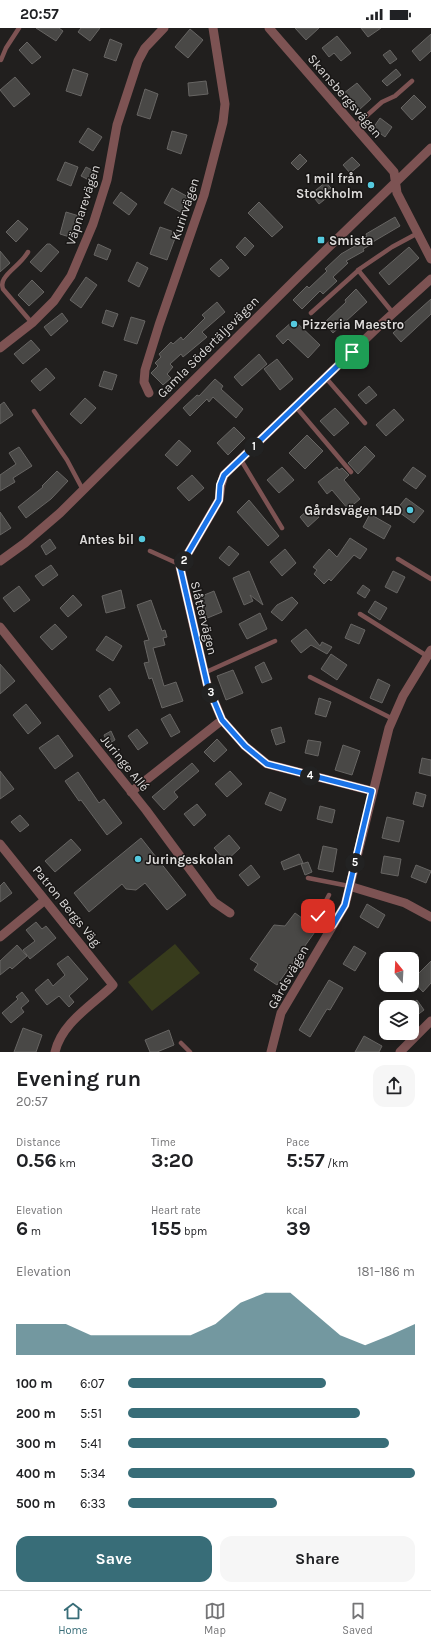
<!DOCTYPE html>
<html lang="en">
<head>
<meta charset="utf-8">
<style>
	:root { --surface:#fff; --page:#f6f6f6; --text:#202124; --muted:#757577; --line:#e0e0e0; --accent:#386d78 }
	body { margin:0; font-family:Karla,sans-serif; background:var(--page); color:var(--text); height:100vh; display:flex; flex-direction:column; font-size:15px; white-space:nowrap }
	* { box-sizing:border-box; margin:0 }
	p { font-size:13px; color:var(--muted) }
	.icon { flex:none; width:22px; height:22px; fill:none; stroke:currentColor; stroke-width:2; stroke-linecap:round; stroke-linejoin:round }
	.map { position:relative; height:1024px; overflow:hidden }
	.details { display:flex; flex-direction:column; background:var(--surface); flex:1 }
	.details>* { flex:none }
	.needle { width:26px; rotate:342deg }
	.buttons { position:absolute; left:379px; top:924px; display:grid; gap:8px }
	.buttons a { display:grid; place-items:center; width:40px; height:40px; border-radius:8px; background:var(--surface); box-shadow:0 2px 10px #0003; font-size:20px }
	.pin { position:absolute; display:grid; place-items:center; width:34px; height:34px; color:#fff; margin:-17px; border-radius:8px; box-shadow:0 2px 6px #0006 }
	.km { position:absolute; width:20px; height:20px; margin:-10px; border-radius:50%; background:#222; color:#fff; font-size:11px; line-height:20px; text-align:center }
	.round { display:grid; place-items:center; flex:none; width:42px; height:42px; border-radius:12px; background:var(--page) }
	.overview { display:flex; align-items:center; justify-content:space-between; height:68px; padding:0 16px }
	h1 { font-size:22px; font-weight:700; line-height:30px }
	.metrics { display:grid; grid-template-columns:repeat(3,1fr); gap:6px; height:68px; padding:4px 16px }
	.metrics div { display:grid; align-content:center }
	.metrics b { font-size:20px; font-weight:700 }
	.metrics small { font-size:11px; font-weight:400 }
	.metrics p { font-size:11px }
	.chart { height:112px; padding:8px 16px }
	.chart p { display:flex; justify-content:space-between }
	.chart svg { width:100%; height:72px; margin-top:4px; fill:var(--accent); opacity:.7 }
	.cta { display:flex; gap:8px; margin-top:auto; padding:8px 16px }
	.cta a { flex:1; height:46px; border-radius:12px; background:var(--accent); color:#fff; font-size:16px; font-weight:700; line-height:46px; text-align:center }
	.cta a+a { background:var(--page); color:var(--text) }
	ul { padding:0 16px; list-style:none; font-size:13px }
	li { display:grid; grid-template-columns:64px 48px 1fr; align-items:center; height:30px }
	li i { height:10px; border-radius:5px; background:var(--accent) }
	.status { display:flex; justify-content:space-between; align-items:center; height:28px; padding:0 20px; background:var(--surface); direction:ltr }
	.status svg { height:11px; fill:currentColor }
	.menu { display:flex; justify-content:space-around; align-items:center; height:56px; border-top:1px solid var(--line); background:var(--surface); font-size:11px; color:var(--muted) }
	.menu a { display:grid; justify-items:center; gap:2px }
	.menu .on { color:var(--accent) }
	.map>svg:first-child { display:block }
	.green { fill:#373b1c }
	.building { fill:#494846; stroke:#676563 }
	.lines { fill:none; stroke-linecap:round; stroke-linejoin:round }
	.service { stroke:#7d5353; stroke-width:4.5 }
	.minor { stroke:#7d5353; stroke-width:9 }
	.route-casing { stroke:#fff; stroke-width:8 }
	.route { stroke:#1a73e8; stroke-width:5 }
	.poi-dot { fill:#55cadf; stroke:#181615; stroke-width:1.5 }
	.labels { text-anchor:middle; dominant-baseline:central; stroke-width:3; stroke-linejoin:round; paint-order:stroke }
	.street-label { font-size:13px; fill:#dddbda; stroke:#181615 }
	.poi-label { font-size:13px; font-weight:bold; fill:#dddbda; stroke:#181615; text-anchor:end }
</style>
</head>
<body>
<div class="status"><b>20:57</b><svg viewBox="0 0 49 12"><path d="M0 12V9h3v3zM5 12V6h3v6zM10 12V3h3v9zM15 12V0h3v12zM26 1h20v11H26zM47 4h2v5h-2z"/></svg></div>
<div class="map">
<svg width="431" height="1024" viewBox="0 0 431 1024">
	<rect width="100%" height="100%" fill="#211f1e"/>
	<path class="green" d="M175,916L200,945L152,983L128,954Z"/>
	<path class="building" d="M36,0H59L63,3L56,13Z
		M81,0H100L90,13L78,4Z
		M295,0H319L306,12Z
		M361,0H381L368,9Z
		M190,1L203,12L188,30L175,19Z
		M431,6V23L420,33L412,23Z
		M337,8L351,25L341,33L334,25L329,29L322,20Z
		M110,11L122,16L116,33L104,29Z
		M27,14L41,29L32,36L19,22Z
		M390,22L397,31L390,36L383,27Z
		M73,41L88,46L81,68L66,63Z
		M396,41L401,47L387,58L382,53Z
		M15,49L30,66L14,79L0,62Z
		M206,53L208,66L189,68L188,55Z
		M357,55L371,71L359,82L344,65Z
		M145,61L158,66L150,91L137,87Z
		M414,67L426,79L412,92L401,80Z
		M380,90L392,99L385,109L373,100Z
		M88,100L102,109L93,123L79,114Z
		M172,103L187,107L181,126L167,121Z
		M300,126L307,133L298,142L291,135Z
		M352,129L360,137L350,145L343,137Z
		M65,134L78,139L71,158L57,152Z
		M86,139L96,144L91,153L81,148Z
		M326,154L334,164L319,176L311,166Z
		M172,160L190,170L182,185L164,175Z
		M121,164L137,176L129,187L113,175Z
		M259,174L283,199L272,209L248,185Z
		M66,184L79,188L73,210L60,206Z
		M395,189L400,198L371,215L372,216L363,221L364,223L346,233L348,235L333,249L337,253L323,266L320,263L302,281L293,272L307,258L309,260L327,243L325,241L341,226L360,215L358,213L367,208L366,206Z
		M18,192L28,201L16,214L6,204Z
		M160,199L177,205L167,232L150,226Z
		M245,209L254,218L245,228L236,219Z
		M47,216H50L59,224L41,244L30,234Z
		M98,216L111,222L107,232L94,227Z
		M409,219L419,230L389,257L379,245Z
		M0,223L10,235L0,244Z
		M221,231L229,240L219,249L210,241Z
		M137,234L148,240L139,259L128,253Z
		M86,249L97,257L81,280L70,272Z
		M32,252L44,264L29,278L18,267Z
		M356,261L367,274L333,305L324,295L346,274L345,272Z
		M431,271V286L401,314L393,305Z
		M217,274L225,284L202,304L207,309L183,329L181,326L170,336L173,339L167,346L171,350L163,357L151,345L158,338L155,335L161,329L159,326L171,314L173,316L181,309L183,312L205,290L202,287Z
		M106,282L118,286L113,299L102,295Z
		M62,285L68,293L51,308L44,299Z
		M131,289L145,293L137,316L124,312Z
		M294,292L320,317L308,330L288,311L283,316L276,308Z
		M31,312L40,322L23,336L14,326Z
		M259,326L267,336L242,358L234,349Z
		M277,331L293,351L280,362L264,341Z
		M46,340L55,350L40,363L31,353Z
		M104,343L117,347L112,362L99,358Z
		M215,351L223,358L221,361L243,381L236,390L213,369L209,374L207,371L190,388L183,380L197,367L199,368Z
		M369,358L377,367L366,376L358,367Z
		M85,370L96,380L81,396L70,386Z
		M4,374L13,387L0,396V377Z
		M335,380L349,395L334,408L320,393Z
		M394,381L404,392L386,408L376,397Z
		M234,399L245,410L228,427L217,415Z
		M307,407L323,423L305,441L289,425Z
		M179,412L191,423L177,438L165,427Z
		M365,418L375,428L358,446L348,435Z
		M19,419L32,438L13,450L15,454L0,463V447L16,436L9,425Z
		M282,439L294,452L279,465L267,452Z
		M337,439L339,442L342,440L349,447L344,452L360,471L348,481L332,462L327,466L318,454Z
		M413,439L426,448L416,461L403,452Z
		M57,443L68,453L51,471L26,490L18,479L43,459L42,458Z
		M192,447L204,460L189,473L177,460Z
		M406,470L424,483L414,495L396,482Z
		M249,472L279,508L268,518L237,484Z
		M310,480L319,489L308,499L300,489Z
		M0,484L11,500L0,507Z
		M370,486L391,498L384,511L363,499Z
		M350,510L367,521L360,531L354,527L331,553L329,551L324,556L314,546L317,542L313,539L329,521L337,529Z
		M50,511L56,520L46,527L41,518Z
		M229,518L239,526L229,538L219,530Z
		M285,521L296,535L282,548L270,534Z
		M51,537L58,547L43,558L35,548Z
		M249,543L263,577L250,567L253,573L244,577L233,550Z
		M393,543L405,549L397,565L385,559Z
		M363,557L370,562L365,570L357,565Z
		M19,558L30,572L14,584L3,570Z
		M121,562L125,580L106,585L102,568Z
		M214,563L222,584L205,591L197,570Z
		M73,567L82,577L68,589L60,580Z
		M292,569L298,575L282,593L271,584L277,577Z
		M151,572L162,603L165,602L167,609L163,610L165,617L153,620L164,658L176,654L183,673L162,680L152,650L149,651L144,635L149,634L144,613L149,612L137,577Z
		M375,573L387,580L380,592L368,584Z
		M260,585L267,601L247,611L239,596Z
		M55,596L67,609L52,622L40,609Z
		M351,596L365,602L359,616L345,610Z
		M306,601L320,618L322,614L332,619L327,626L311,617L301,625L291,613Z
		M106,608L122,618L113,633L96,622Z
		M331,626L347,637L337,652L321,641Z
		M264,634L272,651L262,655L255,639Z
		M0,636L15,653L0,666Z
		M233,642L243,665L226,672L217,648Z
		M378,651L390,657L382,675L370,670Z
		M110,660L120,675L109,683L99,668Z
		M319,670L331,674L326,689L315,686Z
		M26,676L41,695L28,706L13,687Z
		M170,686L180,704L171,709L161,691Z
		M281,699L285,714L276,717L271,702Z
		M137,701L148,715L138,722L128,708Z
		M111,703L115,712L108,716L104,707Z
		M58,707L73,728L55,741L39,720Z
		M217,711L227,722L214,734L204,724Z
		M308,712L321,714L318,728L305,725Z
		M343,717L360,723L352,747L335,742Z
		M422,730L431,732V748L419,745Z
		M192,735L199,743L174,764L178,769L164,782L152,769Z
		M0,743L14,761L0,771Z
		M230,743L242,756L227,769L215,756Z
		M78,744L99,775L104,771L122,795L107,807L81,772L79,773L65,753Z
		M270,764L286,771L281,783L265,776Z
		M416,764L426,767L423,779L413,776Z
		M197,776L206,787L194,798L184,786Z
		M320,778L335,782L332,795L317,791Z
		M20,787L29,797L20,804L11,794Z
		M387,789L404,793L399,814L382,810Z
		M229,807L240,820L226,833L214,820Z
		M141,810L186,867L167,882L145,855L136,862L126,861L122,856L89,884L74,865Z
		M71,811L81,822L55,844L45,833Z
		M323,818L337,821L333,844L318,841Z
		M299,826L303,835L284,842L281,834Z
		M384,828L401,831L398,848L381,845Z
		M308,834L312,844L305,847L301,836Z
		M251,837L260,849L248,858L239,847Z
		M416,837L431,843L426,855L411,849Z
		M4,854L12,865L0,874V858Z
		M367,876L385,887L378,900L360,889Z
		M295,885L317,901L277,957L254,942L258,936L250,931L274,897L285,898Z
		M36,894L42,901L46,898L56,910L30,931L23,922L35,913L26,902Z
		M17,917L27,928L12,941L10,939L0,947V933Z
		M354,918L366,925L355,943L343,936Z
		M68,928L88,951L69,968L74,974L69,979L59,968L47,977L35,962L48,951L53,958L65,947L57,936Z
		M431,933V955L423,964L412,952Z
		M329,952L343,960L330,982L327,981L310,1009L299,1002Z
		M22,964L29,973L21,980L24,984L11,995L2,985L18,971L16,969Z
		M417,972L424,982L416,988L412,979L409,978Z
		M23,1000L42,1007L36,1024H14Z
		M169,1002L174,1017L157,1024H150L145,1012Z
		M364,1008L382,1018L379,1024H355Z"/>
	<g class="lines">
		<path class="service" d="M1,32L6,20L19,0
			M354,99L382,74L395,68L412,53
			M28,224C21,236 9,242 4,251C2,254 2,258 3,261L32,295
			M358,242L393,285
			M311,285L361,240L392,219L418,205
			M326,350L365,395
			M296,379L351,444
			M34,383L67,432L83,462
			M241,432L282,500
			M150,523L181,537
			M398,531L431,551
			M360,586L427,628
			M204,645L275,613
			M310,649L393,691
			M308,850L349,858
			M329,867L318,888L333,897
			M181,1015L190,1024"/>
		<path class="minor" d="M269,0L394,144L397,165L431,231
			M0,320L32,295L54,273L71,248L93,196L107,152L117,97L138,33L145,20L164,0
			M149,365L144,354L145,342L159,297L204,167L223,94L225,76L213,0
			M0,533L25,515L60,485L299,248L431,120
			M0,599L146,782L214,874L230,885
			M372,763L267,736L245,718L222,692L207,656L180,539L219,472L221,457L224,447L379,298L431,251
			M131,764L222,692
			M0,816L113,957C93,977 62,994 55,1024
			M349,858L405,875L431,889
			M0,909L45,872
			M271,1024L281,985L345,877L389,700L403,668L431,622
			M400,1024L431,993"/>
	</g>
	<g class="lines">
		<g class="route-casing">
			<path id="route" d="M318,888L333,897L345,877L372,763L267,736L245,718L222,692L207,656L180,539L219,472L220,457L224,447L352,324"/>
		</g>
		<use href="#route" class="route"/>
	</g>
	<g class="poi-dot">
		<circle cx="371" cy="157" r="4"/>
		<rect x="317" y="208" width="8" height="8" rx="2"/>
		<circle cx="294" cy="296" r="4"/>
		<circle cx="410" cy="482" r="4"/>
		<circle cx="142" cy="511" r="4"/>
		<circle cx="138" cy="831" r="4"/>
	</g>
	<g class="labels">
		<g class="street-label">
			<text transform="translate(345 68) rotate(49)">Skansbergsvägen</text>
			<text transform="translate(83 177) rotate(-72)">Väpnarevägen</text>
			<text transform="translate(185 181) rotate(-72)">Kurirvägen</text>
			<text transform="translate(208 319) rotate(-45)">Gamla Södertäljevägen</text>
			<text transform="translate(204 590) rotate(76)">Slåttervägen</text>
			<text transform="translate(125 735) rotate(51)">Juringe Allé</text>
			<text transform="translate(67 878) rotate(51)">Patron Bergs Väg</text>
			<text transform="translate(288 949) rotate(-61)">Gårdsvägen</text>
		</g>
		<g class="poi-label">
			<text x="363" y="150">1 mil från<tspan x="363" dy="15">Stockholm</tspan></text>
			<text x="329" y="212" text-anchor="start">Smista</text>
			<text x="302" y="296" text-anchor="start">Pizzeria Maestro</text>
			<text x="402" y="482">Gårdsvägen 14D</text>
			<text x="134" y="511">Antes bil</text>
			<text x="146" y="831" text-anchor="start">Juringeskolan</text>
		</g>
	</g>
</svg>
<div class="buttons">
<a><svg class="needle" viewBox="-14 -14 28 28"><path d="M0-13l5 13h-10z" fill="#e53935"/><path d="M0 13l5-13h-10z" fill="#757577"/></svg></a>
<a><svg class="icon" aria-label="layers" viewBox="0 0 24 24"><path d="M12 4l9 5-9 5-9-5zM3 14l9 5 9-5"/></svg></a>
</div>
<div class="pin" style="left:352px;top:324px;background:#1e9e55"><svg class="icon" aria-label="arrive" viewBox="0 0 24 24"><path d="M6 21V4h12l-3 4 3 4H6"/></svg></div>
<div class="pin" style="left:318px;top:888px;background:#d93025"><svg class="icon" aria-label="check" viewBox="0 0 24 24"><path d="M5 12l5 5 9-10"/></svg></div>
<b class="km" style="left:254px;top:419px">1</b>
<b class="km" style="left:184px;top:533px">2</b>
<b class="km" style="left:211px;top:665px">3</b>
<b class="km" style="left:310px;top:748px">4</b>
<b class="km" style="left:355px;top:835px">5</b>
</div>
<section class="details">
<div class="overview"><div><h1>Evening run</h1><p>20:57</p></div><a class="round"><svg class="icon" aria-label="share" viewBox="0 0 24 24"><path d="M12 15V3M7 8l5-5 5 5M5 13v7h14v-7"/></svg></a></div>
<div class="metrics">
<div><p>Distance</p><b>0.56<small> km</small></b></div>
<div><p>Time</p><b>3:20</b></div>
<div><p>Pace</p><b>5:57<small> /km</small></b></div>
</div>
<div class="metrics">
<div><p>Elevation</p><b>6<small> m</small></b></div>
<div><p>Heart rate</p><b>155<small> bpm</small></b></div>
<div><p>kcal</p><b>39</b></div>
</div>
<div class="chart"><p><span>Elevation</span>181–186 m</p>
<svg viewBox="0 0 160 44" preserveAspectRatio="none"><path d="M0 44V25L10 25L20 25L30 32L40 32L50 32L60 32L70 32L80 25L90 12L100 6L110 6L120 19L130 32L140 38L150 32L160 25V44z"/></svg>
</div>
<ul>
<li><b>100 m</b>6:07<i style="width:69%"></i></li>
<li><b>200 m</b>5:51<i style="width:81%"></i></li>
<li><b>300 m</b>5:41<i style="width:91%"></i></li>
<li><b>400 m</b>5:34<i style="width:100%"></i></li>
<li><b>500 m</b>6:33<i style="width:52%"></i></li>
</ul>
<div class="cta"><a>Save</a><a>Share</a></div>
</section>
<nav class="menu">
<a class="on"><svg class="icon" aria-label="home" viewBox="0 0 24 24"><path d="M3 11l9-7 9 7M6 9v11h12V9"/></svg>Home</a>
<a><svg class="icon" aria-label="map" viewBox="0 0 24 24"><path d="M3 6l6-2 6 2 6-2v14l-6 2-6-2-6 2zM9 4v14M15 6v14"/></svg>Map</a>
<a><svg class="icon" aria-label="saved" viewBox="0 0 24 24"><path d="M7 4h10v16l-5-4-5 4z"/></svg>Saved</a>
</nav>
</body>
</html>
